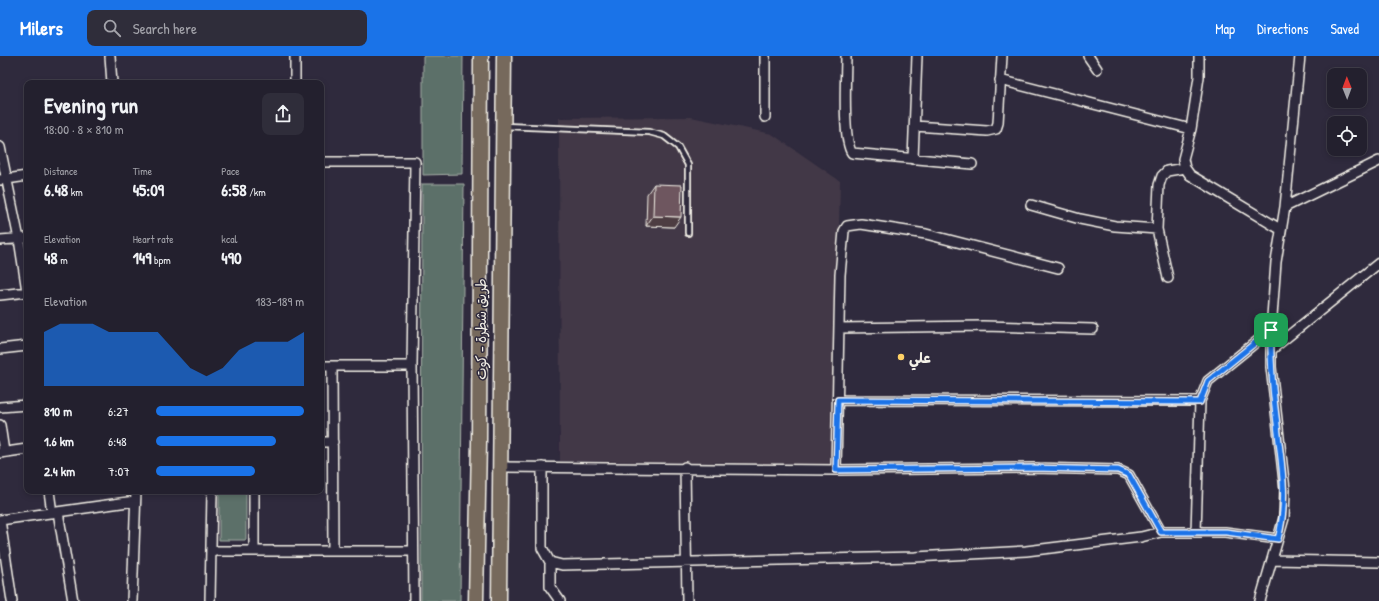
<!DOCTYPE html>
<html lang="en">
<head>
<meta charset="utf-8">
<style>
	:root { --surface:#23202e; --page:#2f2d3a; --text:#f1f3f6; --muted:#a3a3aa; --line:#403e4a; --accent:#1a73e8 }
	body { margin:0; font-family:"Patrick Hand","Playpen Sans Arabic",sans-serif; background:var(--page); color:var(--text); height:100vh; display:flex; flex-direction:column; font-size:15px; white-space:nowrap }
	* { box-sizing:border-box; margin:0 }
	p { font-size:13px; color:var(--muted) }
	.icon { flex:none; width:22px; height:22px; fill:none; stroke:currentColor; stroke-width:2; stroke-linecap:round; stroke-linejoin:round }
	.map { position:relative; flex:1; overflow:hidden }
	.drawer { position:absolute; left:24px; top:24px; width:300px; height:414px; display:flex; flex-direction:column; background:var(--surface); border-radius:8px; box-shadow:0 2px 6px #0003,0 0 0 1px var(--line) }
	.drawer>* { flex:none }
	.needle { width:26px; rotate:359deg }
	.tools { position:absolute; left:1327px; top:12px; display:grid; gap:8px }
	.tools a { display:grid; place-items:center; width:40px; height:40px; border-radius:8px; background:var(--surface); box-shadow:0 2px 6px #0003,0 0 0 1px var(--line); font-size:20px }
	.pin { position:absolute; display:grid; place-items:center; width:34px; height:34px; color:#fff; margin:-17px; border-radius:8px; box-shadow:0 2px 6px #0006 }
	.round { display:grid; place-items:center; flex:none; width:42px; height:42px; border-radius:8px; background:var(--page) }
	.head { display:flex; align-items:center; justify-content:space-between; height:68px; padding:0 20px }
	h1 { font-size:22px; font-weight:700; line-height:30px }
	.stats { display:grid; grid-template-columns:repeat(3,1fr); gap:6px; height:68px; padding:4px 20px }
	.stats div { display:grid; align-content:center }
	.stats b { font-size:17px; font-weight:700 }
	.stats small { font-size:11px; font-weight:400 }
	.stats p { font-size:11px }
	.chart { height:112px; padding:8px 20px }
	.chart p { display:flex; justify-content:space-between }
	.chart svg { width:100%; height:72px; margin-top:4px; fill:var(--accent); opacity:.7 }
	ul { padding:0 20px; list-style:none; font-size:13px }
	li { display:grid; grid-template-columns:64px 48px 1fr; align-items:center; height:30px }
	li i { height:10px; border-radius:5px; background:var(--accent) }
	header { display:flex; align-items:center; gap:24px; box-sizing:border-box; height:56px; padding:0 20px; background:var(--accent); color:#fff }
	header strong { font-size:19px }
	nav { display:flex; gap:22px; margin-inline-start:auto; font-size:14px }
	.search { width:280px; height:36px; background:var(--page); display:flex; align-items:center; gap:10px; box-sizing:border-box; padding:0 14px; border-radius:8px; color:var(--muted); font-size:15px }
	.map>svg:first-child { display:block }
	.built { fill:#423847 }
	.green { fill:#5b7069; stroke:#a8b0a8 }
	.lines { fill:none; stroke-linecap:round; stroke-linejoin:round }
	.service-casing { stroke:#f4f1e8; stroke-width:8 }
	.minor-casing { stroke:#f4f1e8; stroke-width:12 }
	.trunk-casing { stroke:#f4f1e8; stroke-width:17 }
	.service { stroke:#2f2a3d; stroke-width:4.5 }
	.minor { stroke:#2f2a3d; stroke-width:9 }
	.trunk { stroke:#76695c; stroke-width:14 }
	.wall { fill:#5f4b52; stroke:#f4f1e8 }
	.shaded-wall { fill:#4d3d42; stroke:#f4f1e8 }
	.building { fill:#6e575f; stroke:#f4f1e8 }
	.route-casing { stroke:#fff; stroke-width:8 }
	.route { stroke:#1a73e8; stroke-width:5 }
	.poi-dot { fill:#ffd166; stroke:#2f2a3d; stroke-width:1.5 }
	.labels { text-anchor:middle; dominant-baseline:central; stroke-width:3; stroke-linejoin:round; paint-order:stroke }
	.street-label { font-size:14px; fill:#f4f1e8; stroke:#2f2a3d }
	.poi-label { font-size:14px; font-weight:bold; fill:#f4f1e8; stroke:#2f2a3d; text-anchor:start }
</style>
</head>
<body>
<header>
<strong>Milers</strong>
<div class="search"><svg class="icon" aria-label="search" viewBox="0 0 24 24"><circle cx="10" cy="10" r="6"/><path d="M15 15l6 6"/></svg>Search here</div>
<nav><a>Map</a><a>Directions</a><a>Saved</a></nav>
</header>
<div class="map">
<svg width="1379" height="545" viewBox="0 0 1379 545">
	<rect width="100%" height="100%" fill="#2f2a3d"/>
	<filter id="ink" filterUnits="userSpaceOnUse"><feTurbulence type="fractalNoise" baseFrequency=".025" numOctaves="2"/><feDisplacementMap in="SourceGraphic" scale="8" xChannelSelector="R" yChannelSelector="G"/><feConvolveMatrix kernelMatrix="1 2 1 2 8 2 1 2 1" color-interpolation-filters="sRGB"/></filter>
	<g filter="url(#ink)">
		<path class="built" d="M691,61L772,78L840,125L834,408L560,405L559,62Z"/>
		<path class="green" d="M423,0H463L462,118L423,119Z
			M422,128H464L460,545H421Z
			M219,435H246V484H219Z"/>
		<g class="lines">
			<g class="service-casing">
				<path id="service" d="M505,70L649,76L664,80L678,91L688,109V177"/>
			</g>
			<g class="minor-casing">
				<path id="minor" d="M110,0L112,27
					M295,0V27
					M846,0C846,20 842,83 852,97L972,108
					M1088,0L1097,13
					M1199,0V21L1191,73L1183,103L1185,112L1190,119L1280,173
					M1000,24L1191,73
					M765,61V0
					M915,70L987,75L996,73L998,67L1002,0
					M0,91L19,183L27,235
					M913,103L917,0
					M321,106H415L412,310L414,545
					M0,124L27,120
					M1031,149L1080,163L1115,170L1157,173
					M1285,151L1379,105
					M0,184L27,182
					M1168,222L1157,173L1159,129L1162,120L1167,115L1185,112
					M0,239L27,236
					M839,272L983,270L1093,273
					M0,293L27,290
					M1271,294L1379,207
					M321,310H412
					M332,310L333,494
					M838,344L1200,345
					M0,351L27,349
					M0,369L4,396
					M321,386H333
					M0,397L27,393
					M502,411L836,414L1033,412L1118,414L1129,419L1161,476
					M542,411V492L550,506L562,509L915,501L1026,495L1141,481L1161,476H1225L1278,483
					M685,411L687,545
					M836,414L840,219L844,175L847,170L861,168L926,178L1058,212
					M49,435L52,457
					M254,435V494
					M58,456L73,545
					M0,464L135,445
					M0,464L12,545
					M1196,476L1200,345L1208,325L1271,274
					M211,495H413
					M1272,504L1379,506
					M550,506V531L560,545
					M132,545L136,435
					M210,545L212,435
					M1260,545L1284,462L1285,434L1271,311V274L1276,206L1285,151L1300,0"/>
			</g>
			<g class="trunk-casing">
				<path id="trunk" d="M476,545L479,386L481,0
					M499,545L504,0"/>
			</g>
			<use href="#service" class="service"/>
			<use href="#minor" class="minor"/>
			<use href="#trunk" class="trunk"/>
		</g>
		<path class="wall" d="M654,128L674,171L646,170L647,138Z"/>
		<path class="shaded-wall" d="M653,160L681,161L674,171L646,170Z"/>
		<path class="building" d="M654,128L682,129L681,161L653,160Z"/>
	</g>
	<g class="lines" filter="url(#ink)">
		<g class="route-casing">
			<path id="route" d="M1271,274C1270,305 1273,337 1277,368C1281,409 1289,442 1278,483L1226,476H1161L1129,419L1118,414L1033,412L836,414L838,344L1200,346L1208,325Z"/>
		</g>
		<use href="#route" class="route"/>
	</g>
	<circle class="poi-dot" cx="901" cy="301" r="4"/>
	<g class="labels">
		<g class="street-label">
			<text transform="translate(480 273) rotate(-90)">طريق شطرة - كوت</text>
		</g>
		<g class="poi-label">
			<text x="909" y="301">علي</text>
		</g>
	</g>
</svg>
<div class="tools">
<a><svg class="needle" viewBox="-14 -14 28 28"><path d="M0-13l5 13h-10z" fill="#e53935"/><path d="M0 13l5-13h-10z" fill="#a3a3aa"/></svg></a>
<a><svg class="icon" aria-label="locate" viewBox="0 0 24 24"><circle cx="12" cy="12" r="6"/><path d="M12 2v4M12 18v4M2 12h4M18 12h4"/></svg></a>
</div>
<div class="pin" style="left:1271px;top:274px;background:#1e9e55"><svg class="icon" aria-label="arrive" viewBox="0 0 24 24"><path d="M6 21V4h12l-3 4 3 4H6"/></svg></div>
<section class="drawer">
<div class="head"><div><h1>Evening run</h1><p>18:00 · 8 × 810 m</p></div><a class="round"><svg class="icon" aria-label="share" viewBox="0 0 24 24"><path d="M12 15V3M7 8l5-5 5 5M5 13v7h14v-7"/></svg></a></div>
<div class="stats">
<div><p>Distance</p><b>6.48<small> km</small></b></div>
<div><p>Time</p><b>45:09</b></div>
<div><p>Pace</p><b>6:58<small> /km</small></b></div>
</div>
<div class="stats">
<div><p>Elevation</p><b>48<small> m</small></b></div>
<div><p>Heart rate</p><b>149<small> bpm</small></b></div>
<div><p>kcal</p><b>490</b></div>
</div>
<div class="chart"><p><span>Elevation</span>183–189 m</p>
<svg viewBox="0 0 160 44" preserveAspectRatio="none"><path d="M0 44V11L10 6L20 6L30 6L40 11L50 11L60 11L70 11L80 22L90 33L100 38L110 33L120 22L130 17L140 17L150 17L160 11V44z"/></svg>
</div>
<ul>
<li><b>810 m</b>6:27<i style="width:100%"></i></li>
<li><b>1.6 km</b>6:48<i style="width:81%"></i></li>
<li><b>2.4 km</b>7:07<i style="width:67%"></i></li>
</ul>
</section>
</div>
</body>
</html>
